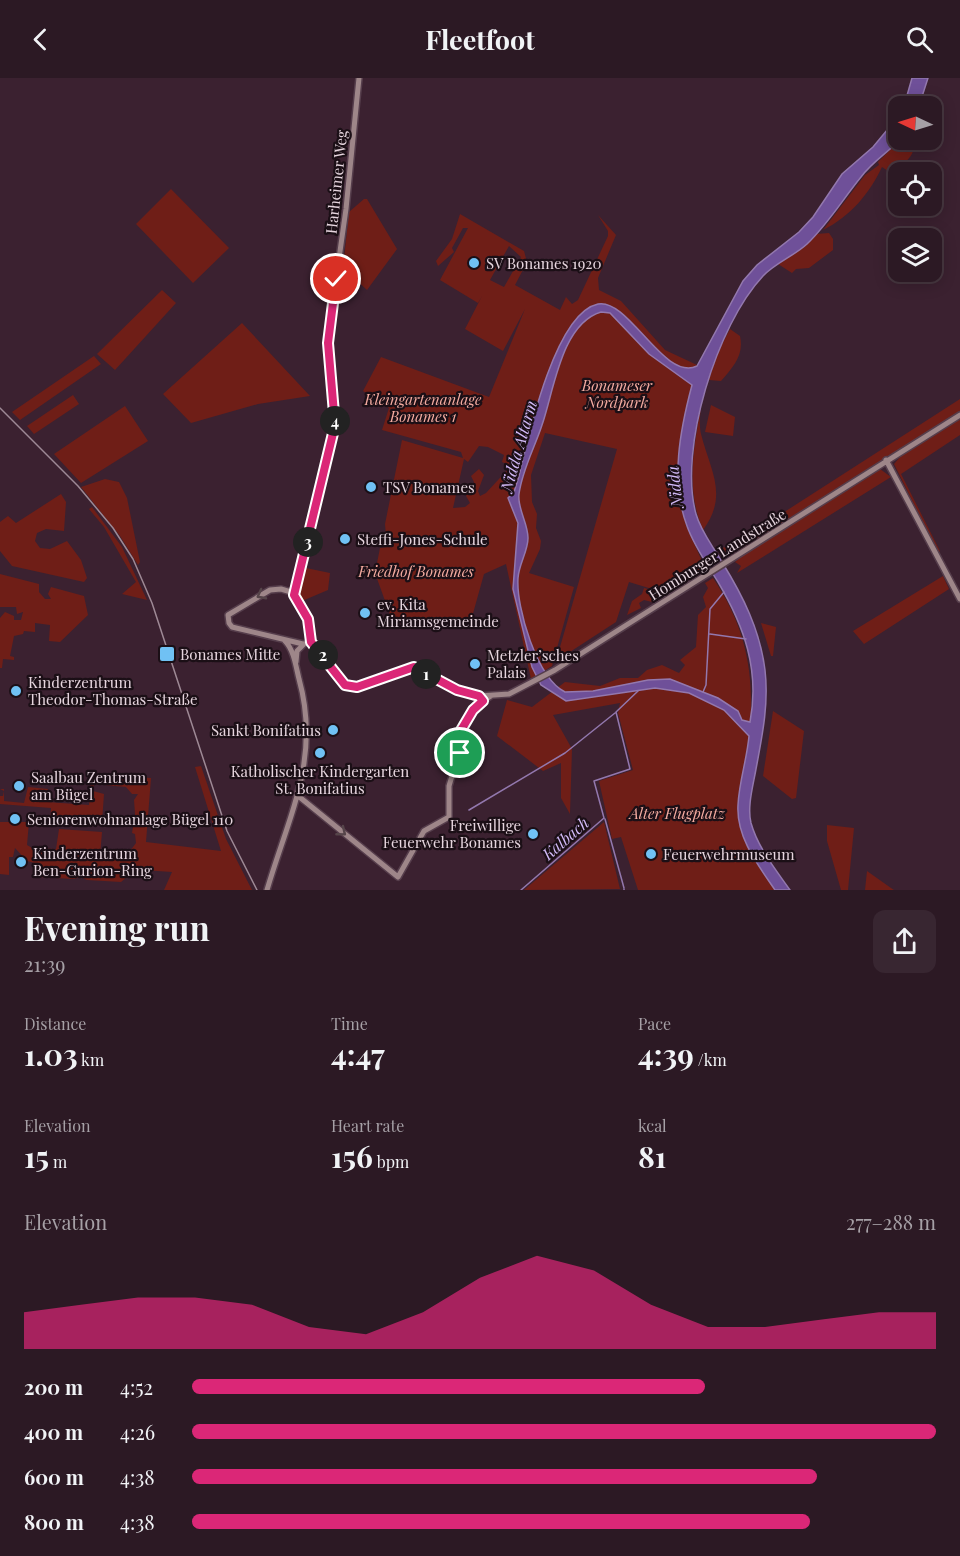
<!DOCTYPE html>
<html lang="en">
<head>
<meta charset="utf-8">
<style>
	:root { --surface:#2c1924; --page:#382631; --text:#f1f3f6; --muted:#a6a0a6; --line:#483841; --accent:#db2777 }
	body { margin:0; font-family:"Playfair Display",serif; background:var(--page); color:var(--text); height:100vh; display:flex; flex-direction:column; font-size:22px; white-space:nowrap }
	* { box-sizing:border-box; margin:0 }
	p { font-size:20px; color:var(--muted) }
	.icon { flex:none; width:33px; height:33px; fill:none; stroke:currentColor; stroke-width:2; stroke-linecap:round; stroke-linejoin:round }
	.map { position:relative; height:812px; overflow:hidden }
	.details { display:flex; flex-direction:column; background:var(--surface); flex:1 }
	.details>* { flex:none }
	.needle { width:39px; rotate:274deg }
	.fabs { position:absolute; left:888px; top:18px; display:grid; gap:12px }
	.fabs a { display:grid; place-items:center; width:54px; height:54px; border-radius:12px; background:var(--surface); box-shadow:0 3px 15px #0003,0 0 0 2px var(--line); font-size:30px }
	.pin { position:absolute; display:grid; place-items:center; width:51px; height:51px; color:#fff; margin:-26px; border:3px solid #fff; border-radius:50%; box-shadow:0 2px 6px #0007 }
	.km { position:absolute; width:30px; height:30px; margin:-15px; border-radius:50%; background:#222; color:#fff; font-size:16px; line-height:30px; text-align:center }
	.round { display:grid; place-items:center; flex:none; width:63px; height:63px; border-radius:12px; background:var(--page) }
	.head { display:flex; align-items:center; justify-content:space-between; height:102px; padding:0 24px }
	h1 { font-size:33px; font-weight:700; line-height:45px }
	.figures { display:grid; grid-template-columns:repeat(3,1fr); gap:9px; height:102px; padding:6px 24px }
	.figures div { display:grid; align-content:center }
	.figures b { font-size:30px; font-weight:700 }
	.figures small { font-size:16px; font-weight:400 }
	.figures p { font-size:16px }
	.chart { height:168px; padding:12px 24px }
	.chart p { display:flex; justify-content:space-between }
	.chart svg { width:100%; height:108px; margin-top:6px; fill:var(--accent); opacity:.7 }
	ul { padding:0 24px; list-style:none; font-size:20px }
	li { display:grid; grid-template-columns:96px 72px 1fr; align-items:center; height:45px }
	li i { height:15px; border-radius:8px; background:var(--accent) }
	header { display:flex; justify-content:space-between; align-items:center; height:78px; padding:0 24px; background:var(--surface); font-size:27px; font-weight:700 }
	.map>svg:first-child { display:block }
	.green { fill:#6f1e17; fill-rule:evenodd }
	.water { fill:#6f5099; stroke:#9378ae; stroke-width:1.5; fill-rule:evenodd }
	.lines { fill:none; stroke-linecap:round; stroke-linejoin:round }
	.stream { stroke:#9378ae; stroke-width:1.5 }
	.secondary-casing { stroke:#563e4c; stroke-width:8 }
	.secondary { stroke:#9e8689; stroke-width:5 }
	.tram { stroke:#9e8995; stroke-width:1.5 }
	.oneway { stroke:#56454a }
	.route-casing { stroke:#fff; stroke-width:12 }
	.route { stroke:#db2777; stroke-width:8 }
	.poi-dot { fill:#70c1f4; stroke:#1b0f16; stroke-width:2 }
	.labels { text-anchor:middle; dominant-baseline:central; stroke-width:4.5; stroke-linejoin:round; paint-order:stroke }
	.street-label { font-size:15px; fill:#e6d5de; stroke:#1b0f16 }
	.poi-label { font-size:15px; fill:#e6d5de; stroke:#1b0f16; text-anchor:start }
	.park-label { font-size:15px; font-style:italic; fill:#f4aba0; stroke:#1b0f16 }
	.water-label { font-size:16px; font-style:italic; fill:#d2baf8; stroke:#1b0f16 }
</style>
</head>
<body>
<header><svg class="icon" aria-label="back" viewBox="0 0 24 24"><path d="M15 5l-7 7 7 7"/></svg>Fleetfoot<svg class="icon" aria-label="search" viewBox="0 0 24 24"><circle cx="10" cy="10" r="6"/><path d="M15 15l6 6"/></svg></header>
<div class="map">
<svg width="960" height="812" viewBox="0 0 960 812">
	<rect width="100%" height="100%" fill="#3b2130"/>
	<path class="green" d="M900,62H914C917,77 902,90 888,93L882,89C869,116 851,138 823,152L865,97L879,87L878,84Z
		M171,111L229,170L193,205L136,146Z
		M364,121H367L397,171L367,212L343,190L349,134Z
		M460,136L524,173L527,184L515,207L560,232L566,219L572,226L578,222L608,158V153L598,137L616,157L598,200L599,212L621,223L665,272L697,287L677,393L686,447L705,490L662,514L629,504L616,544L556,583L617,371L545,355L531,397L532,424L537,436L536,450L541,463L540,471L529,495L574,509L552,588L531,601L506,486L484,496L472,539L476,548L393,545L375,495L380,470L387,469L385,446L402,362L463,380L461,374L382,352L389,330L363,313L381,279L489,319L525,231L503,273L465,251L482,218L478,225L440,202L468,150H463L452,170L454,174L438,188L436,183L452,161ZM509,168L521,179L504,209L490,202ZM479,368L488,369L504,377L502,384L511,388L486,415L480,418L478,413L484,397L479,391L471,398L474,404L466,418L470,425L465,429L453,430L464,381L468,384Z
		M829,155L833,161V172L809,190L796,191L792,195L778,186L806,167L816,156Z
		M162,212L176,225L115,292L97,276Z
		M242,245L310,318L258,326L191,345L163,316Z
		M730,251L740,258C744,277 734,288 721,303L709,302L716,277Z
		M94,278L101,286L20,342L12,334Z
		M73,317L79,326L34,356L27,348Z
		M960,321V334L730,480L722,470L733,467Z
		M711,327L735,339L733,358L705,354Z
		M125,328L148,363L81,405L54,376Z
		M701,328C700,337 699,347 701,356C710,392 729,417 703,452C685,410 694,370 701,328Z
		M960,341V357L901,396L940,473L938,475L894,386L901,378Z
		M880,391L891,399L737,495L741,488L735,484L742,478Z
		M105,401L119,404L127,420L140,484L138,487L120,458L81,409Z
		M61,416L66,424L64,453L46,451L37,455L35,463L40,470L50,471L67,463L81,482L87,500L84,504L12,488L0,473V444L8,438L16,445Z
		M92,429L122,469L147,522L122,516L136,504L104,449L89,431Z
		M306,490L330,495L328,512L302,523L300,516Z
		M0,496L39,506V514L45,521H51L48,516L51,509L84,518L88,537L60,564L49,563L50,547L35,545V554L24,553L23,556L14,558L10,578L14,579V582L3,581L2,590H0V540L5,534L14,538V542H21L23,534L17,536L16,529H0Z
		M943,498L949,511L864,566L853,553Z
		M713,500C750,555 756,606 748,670C745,694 735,719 739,743C744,769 761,790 775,812H638L621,759L612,761L599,703L633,692L618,635L620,625L553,637L572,671L570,736L561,720V685L543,693L497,658L507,622L532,629L565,604L600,608L620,600H638L647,592L662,587L679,595L685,587L680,582L696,569L698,537L706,529L703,519L708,510L705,505Z
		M644,510L663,515L652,524L644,522L639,525L641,530L627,537L632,523L642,516Z
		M761,545L776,549L773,578H771Z
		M773,633L804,653L796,720L792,721L763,698Z
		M201,688L226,761L252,812H164L172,794L128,791L127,799L121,804L87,802L81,799L73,801L39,799V786L27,783L15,770L13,779H9V797L0,796V744H29L27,767L32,770L56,771L59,751L102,754L100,778L127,782V777L136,765L135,756L132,755L135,736L134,722L138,716H132L126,709L94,706L93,713L104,716L102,744H78V741H70L69,744L60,742V748L50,747L51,730L0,726V718H3L4,713L0,711H4V707V723L24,725L28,709L48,711L47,724L89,727L91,696L151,700L146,764L221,773L195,689Z
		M604,744L620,811L524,812Z
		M827,747L854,750L848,812H841L827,763Z
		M867,793L891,810L894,812H865Z"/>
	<path class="water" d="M912,0H928L919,28H904Z
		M898,39L900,62C888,74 871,85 861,99C843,121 828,146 807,166C794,178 775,185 763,198C717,247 678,371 696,436C701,454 713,468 722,484C743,518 760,552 765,592C769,626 762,659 756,691C753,708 747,729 751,745C758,770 776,792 790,812H775C758,787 736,759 738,727C739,704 747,681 749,658L724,632L689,615L655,610L566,623L541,607L532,589L513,511L518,445L508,420L514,414L519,398C528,359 555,235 598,226C629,220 664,304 697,288L743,203L757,187L799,154L813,139L842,96L873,69ZM601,234L610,235L649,276L692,307C680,352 670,403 687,448C694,468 707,486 718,504C744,548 760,592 750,644L742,642L738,633L718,620L670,601L648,602L593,613L565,614C537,600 516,530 518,500C519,486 528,473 528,460C528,445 517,430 519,416C522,392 535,369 542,347C554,313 561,246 601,234Z"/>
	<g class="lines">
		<path class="stream" d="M710,556L746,561
			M703,614L706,607L710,531L724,514
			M469,732L565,675L615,635
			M605,741L624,810
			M624,811V812
			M521,812L604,740L594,703L630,691L616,634L638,613"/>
		<g class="secondary-casing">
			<path id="secondary" d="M886,382L960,521
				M294,517L335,347L328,258L346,131L359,0
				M303,566L232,549L229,545L228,537L270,512L281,511L291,514L308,541L311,564L345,607L356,609L414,589L457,612L479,618L509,616L555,592L960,337
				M296,584L297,573L304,566
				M297,717L398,799L424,753L449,739V708L460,671V654L477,627L491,618
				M267,812C289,737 321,680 299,601C296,589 294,572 285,563"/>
		</g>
		<use href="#secondary" class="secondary"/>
		<path class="tram" d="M0,330L78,408L113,450L133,481L152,525L227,753L257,812"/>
	</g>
	<defs><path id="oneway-chevron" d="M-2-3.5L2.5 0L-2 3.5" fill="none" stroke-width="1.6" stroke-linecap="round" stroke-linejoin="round" transform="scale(1.5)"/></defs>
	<g class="oneway">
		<use href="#oneway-chevron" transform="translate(261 517) rotate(152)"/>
		<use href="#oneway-chevron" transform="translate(342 754) rotate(39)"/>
	</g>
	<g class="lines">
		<g class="route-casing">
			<path id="route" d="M336,201L328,265L335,347L294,517L308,541L311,564L345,607L357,609L414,589L457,612L479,618L483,623L473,632L460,654V675"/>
		</g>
		<use href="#route" class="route"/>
	</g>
	<g class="poi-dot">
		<circle cx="474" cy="185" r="6"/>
		<circle cx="371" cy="409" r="6"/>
		<circle cx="345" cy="461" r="6"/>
		<circle cx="365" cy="535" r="6"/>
		<rect x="159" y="568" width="16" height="16" rx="3"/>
		<circle cx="475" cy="586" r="6"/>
		<circle cx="16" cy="613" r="6"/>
		<circle cx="333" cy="652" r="6"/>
		<circle cx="320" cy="675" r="6"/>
		<circle cx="19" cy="708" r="6"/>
		<circle cx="15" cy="741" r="6"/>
		<circle cx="533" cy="756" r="6"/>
		<circle cx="651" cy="776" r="6"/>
		<circle cx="21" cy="784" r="6"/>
	</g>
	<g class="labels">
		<g class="street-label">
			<text transform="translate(336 104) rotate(-84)">Harheimer Weg</text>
			<text transform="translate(717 476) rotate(-32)">Homburger Landstraße</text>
		</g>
		<g class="poi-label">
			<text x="486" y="185">SV Bonames 1920</text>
			<text x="383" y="409">TSV Bonames</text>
			<text x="357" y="461">Steffi-Jones-Schule</text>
			<text x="377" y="526">ev. Kita<tspan x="377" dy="17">Miriamsgemeinde</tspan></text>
			<text x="180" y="576">Bonames Mitte</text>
			<text x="487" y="577">Metzler’sches<tspan x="487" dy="17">Palais</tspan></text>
			<text x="28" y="604">Kinderzentrum<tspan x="28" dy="17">Theodor-Thomas-Straße</tspan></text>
			<text x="321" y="652" text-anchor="end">Sankt Bonifatius</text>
			<text x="320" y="693" text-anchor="middle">Katholischer Kindergarten<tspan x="320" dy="17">St. Bonifatius</tspan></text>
			<text x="31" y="699">Saalbau Zentrum<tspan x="31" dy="17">am Bügel</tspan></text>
			<text x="27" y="741">Seniorenwohnanlage Bügel 110</text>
			<text x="521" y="747" text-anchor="end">Freiwillige<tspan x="521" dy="17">Feuerwehr Bonames</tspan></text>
			<text x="33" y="775">Kinderzentrum<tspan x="33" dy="17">Ben-Gurion-Ring</tspan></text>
			<text x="663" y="776">Feuerwehrmuseum</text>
		</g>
		<g class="park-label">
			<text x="617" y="307">Bonameser<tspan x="617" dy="17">Nordpark</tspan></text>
			<text x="423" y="321">Kleingartenanlage<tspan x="423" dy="17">Bonames 1</tspan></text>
			<text x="416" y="493">Friedhof Bonames</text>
			<text x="677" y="735">Alter Flugplatz</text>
		</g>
		<g class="water-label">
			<text transform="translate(518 368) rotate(-74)">Nidda Altarm</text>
			<text transform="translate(674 409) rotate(-96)">Nidda</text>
			<text transform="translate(565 760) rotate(-41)">Kalbach</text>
		</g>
	</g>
</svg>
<div class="fabs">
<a><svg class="needle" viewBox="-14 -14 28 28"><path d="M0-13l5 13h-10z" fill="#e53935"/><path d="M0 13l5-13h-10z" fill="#a6a0a6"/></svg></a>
<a><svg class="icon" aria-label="locate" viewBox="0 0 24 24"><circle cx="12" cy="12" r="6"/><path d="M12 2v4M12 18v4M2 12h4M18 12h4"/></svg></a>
<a><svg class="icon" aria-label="layers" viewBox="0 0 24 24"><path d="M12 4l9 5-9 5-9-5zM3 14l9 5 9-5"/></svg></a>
</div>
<div class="pin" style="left:460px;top:675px;background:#1e9e55"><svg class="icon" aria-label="arrive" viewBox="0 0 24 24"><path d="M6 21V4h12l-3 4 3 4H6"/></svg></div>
<div class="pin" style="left:336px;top:201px;background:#d93025"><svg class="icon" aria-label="check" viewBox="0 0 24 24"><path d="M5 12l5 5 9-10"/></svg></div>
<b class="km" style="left:426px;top:596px">1</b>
<b class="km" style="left:323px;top:577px">2</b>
<b class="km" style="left:308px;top:464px">3</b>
<b class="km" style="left:335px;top:343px">4</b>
</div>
<section class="details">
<div class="head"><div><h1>Evening run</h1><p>21:39</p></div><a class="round"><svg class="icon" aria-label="share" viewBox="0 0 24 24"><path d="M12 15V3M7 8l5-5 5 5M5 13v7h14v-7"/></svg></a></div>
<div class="figures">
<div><p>Distance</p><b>1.03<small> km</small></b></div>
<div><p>Time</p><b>4:47</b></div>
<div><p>Pace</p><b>4:39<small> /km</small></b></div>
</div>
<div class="figures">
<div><p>Elevation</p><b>15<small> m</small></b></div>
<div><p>Heart rate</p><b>156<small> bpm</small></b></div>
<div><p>kcal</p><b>81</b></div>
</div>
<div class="chart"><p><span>Elevation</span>277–288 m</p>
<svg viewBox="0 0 160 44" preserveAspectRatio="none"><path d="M0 44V29L10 26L20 23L30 23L40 26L50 35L60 38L70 29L80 15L90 6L100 12L110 26L120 35L130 35L140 32L150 29L160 29V44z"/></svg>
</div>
<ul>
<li><b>200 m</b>4:52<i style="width:69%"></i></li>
<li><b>400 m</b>4:26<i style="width:100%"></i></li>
<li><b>600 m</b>4:38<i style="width:84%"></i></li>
<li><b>800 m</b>4:38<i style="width:83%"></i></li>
</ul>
</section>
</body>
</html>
